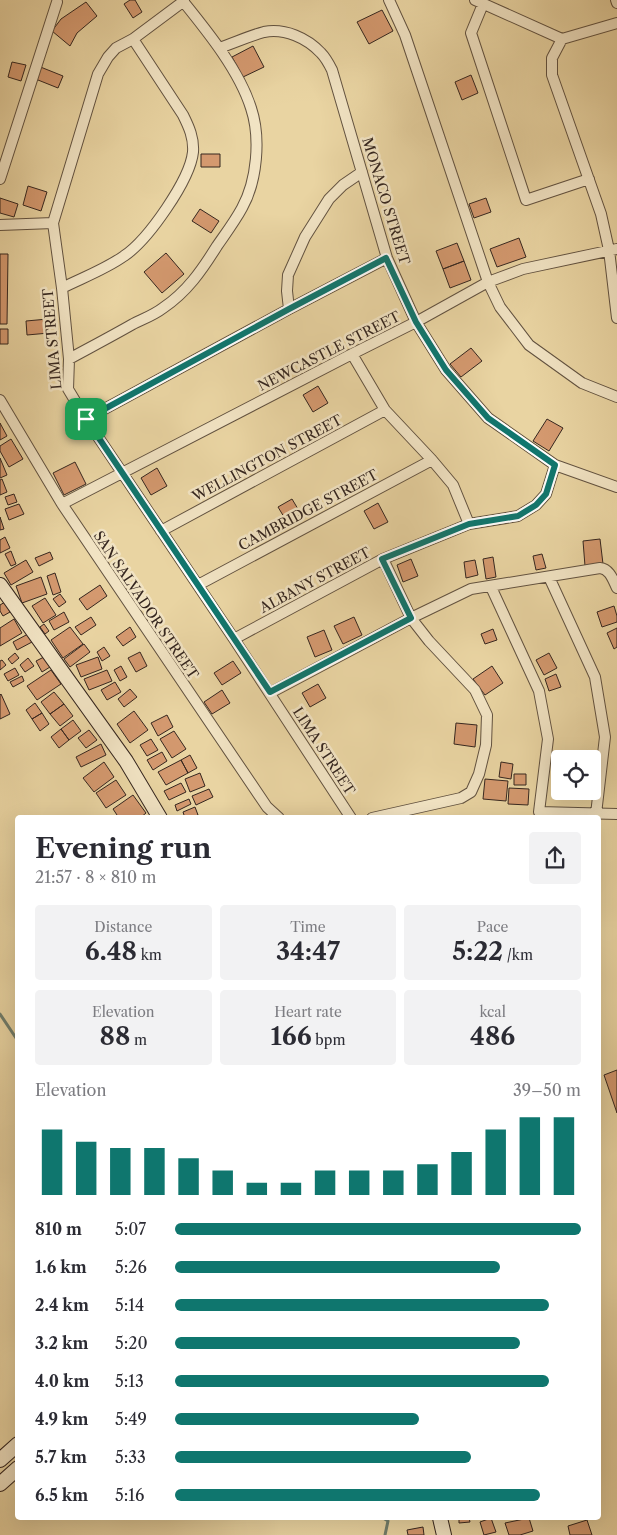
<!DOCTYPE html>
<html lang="en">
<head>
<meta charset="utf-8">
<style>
	:root { --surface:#fff; --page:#f2f2f3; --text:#2b2b33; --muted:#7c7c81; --accent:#0f766e }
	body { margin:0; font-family:"Libre Caslon Text",serif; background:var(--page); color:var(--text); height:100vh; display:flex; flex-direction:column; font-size:19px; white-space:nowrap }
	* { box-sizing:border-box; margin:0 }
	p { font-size:16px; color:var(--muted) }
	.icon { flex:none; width:28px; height:28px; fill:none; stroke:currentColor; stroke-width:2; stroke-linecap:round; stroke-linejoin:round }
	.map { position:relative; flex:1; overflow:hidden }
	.details { position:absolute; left:15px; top:815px; width:586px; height:705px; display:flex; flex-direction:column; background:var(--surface); border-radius:5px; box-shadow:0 5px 20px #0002 }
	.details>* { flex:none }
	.buttons { position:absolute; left:551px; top:750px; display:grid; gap:10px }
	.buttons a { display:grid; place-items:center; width:50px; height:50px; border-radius:5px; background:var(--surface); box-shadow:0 5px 20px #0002; font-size:25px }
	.pin { position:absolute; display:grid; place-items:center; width:42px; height:42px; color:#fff; margin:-21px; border-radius:10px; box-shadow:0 2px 8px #0006 }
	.round { display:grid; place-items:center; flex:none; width:52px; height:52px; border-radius:5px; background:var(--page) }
	.overview { display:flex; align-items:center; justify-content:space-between; height:85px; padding:0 20px }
	h1 { font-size:28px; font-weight:800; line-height:38px }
	.stats { display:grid; grid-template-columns:repeat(3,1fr); gap:8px; height:85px; padding:5px 20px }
	.stats div { display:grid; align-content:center; border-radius:5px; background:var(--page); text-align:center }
	.stats b { font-size:25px; font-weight:800 }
	.stats small { font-size:14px; font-weight:400 }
	.stats p { font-size:14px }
	.chart { height:140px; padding:10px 20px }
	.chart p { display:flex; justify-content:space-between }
	.chart svg { width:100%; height:90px; margin-top:5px; stroke:var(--accent); stroke-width:6 }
	ul { padding:0 20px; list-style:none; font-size:16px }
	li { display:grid; grid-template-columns:80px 60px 1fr; align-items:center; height:38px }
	li i { height:12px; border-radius:6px; background:var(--accent) }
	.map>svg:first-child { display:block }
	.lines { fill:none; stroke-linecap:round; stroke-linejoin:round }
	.stream { stroke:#717e6c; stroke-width:3 }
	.building { fill:#d4996f; stroke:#35261f }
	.street-casing { stroke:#625240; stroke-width:12 }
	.secondary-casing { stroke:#35261f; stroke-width:16 }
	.street { stroke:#f1e3c3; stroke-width:10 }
	.secondary { stroke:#f1e3c3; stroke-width:14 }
	.route-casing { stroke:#fff; stroke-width:10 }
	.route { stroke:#0f766e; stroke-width:6 }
	.labels { text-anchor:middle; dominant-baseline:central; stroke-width:5; stroke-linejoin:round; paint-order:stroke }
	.street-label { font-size:14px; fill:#35261f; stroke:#f1e3c3 }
</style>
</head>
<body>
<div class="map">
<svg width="617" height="1535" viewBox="0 0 617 1535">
	<rect width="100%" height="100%" fill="#e9d4a2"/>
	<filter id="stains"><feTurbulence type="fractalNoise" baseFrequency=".004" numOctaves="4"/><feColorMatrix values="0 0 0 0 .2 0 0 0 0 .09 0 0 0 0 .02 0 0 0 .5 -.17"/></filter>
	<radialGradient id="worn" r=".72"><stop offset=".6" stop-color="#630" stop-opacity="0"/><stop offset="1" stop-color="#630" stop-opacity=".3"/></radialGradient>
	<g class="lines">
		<path class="stream" d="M0,1014L18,1041
			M383,1518L388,1521L385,1535"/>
	</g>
	<path class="building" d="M130,0H135L142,12L133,18L124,4Z
		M86,2L97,16L77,33L70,46L52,31L61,19Z
		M382,10L393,31L369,44L357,22Z
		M253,46L264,67L243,77L232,57Z
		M12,62L26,65L21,81L8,77Z
		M38,66L63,76L58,88L33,78Z
		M471,75L478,93L462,100L455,82Z
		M201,154H220V167H201Z
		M28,186L47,192L41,211L23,205Z
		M0,198L18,204L14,217L0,213Z
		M486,198L491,212L474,218L469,204Z
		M200,209L219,221L211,233L192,221Z
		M519,238L526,257L497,267L490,249Z
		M457,243L464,261L443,269L436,251Z
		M166,253L184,274L162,293L144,272Z
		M0,254H8L7,324H0Z
		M464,261L471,280L450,288L443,269Z
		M48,319L49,333L27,335L26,321Z
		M0,329H8V344H0Z
		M471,348L482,361L461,377L450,364Z
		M318,386L328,403L313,412L303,395Z
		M547,419L563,428L549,451L533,441Z
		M0,423L7,436L0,440Z
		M11,439L23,459L9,467L0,451V446Z
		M0,458L7,475L0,478Z
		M75,462L86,484L64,495L53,473Z
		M157,468L167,486L151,495L141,478Z
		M2,479L7,492L0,495V480Z
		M14,494L17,502L8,505L5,497Z
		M292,499L301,514L287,522L278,507Z
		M378,503L388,522L374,529L364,511Z
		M19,504L24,514L9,520L5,509Z
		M0,517L4,529L0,530Z
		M5,537L10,548L0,553V540Z
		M600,539L603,564L585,566L583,541Z
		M11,551L16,564L11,566L5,554Z
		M50,552L53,559L39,566L35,558Z
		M542,554L546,568L536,570L533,556Z
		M493,557L496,577L486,579L483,559Z
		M411,559L418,576L403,582L397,565Z
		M26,560L33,572L11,585L4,573Z
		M475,560L478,575L466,578L464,562Z
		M55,573L61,592L53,595L47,576Z
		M41,577L47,594L22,603L16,586Z
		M100,585L107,596L87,610L79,599Z
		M60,594L66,602L59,607L53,599Z
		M45,598L56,615L43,623L32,606Z
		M5,602L10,612L3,616L0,611V605Z
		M614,606L617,616V622L602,627L597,612Z
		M64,612L69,622L54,630L49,621Z
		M91,617L96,625L81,635L75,627Z
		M354,617L362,635L343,644L334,626Z
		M14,619L22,633L0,646V628Z
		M44,624L49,631L45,634L40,627Z
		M70,627L83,644L63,658L51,640Z
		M130,627L136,637L123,646L116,637Z
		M617,628V647L614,649L607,633Z
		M493,629L497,640L485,644L481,634Z
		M324,630L332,650L315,657L307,637Z
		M28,634L32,642L17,650L13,642Z
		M84,644L90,652L70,667L64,659Z
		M104,647L110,656L102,661L97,652Z
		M140,652L147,666L136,672L128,658Z
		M15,653L19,658L12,664L8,659Z
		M549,653L557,668L544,675L536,660Z
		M44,657L50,667L42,672L36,661Z
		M98,657L102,669L81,677L76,665Z
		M28,658L34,666L25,672L20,665Z
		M2,660L6,665L0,670V661Z
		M233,661L241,673L222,685L214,673Z
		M121,666L127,677L120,681L114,670Z
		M492,666L503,683L485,695L473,679Z
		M15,668L19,675L8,681L4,674Z
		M51,670L61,684L37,700L27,686Z
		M107,670L112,681L89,690L84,679Z
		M556,674L561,687L549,691L545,679Z
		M22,676L24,681L13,687L10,682Z
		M115,682L121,692L107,700L101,690Z
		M318,684L326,698L310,707L302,693Z
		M130,689L137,697L124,707L118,699Z
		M222,690L230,703L212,714L204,702Z
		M54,692L64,704L50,714L41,702Z
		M1,694L10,714L0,719V695Z
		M35,703L42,713L32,719L26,710Z
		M64,704L73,716L60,726L50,714Z
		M134,711L148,730L130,743L117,724Z
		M42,713L49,724L40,731L32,719Z
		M167,715L173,727L158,736L151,723Z
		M73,720L81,731L69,740L61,729Z
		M456,723L477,725L475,747L454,744Z
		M61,729L69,740L59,748L51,737Z
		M89,730L97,740L86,748L78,738Z
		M174,731L186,749L172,758L160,739Z
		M151,739L158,750L147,756L140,745Z
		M101,744L106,755L81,767L76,757Z
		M162,752L167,761L153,770L147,760Z
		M190,755L197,768L188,773L181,760Z
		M557,759H560V772L554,771Z
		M181,760L188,773L166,785L158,772Z
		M104,762L114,777L94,792L83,778Z
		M501,762L513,764L511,779L499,777Z
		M200,773L205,786L190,792L185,779Z
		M514,774H526V785H514Z
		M485,779L508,781L506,801L483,799Z
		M116,780L126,795L106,808L96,793Z
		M181,783L186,792L169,800L164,791Z
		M509,788L529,789L528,805L508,804Z
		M209,789L213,797L196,805L192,796Z
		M133,795L146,813L140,818H119L113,809Z
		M189,799L191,804L177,811L175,805Z
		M195,807L198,815L192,818H185L183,812Z
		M617,1070V1113L604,1075Z
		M459,1518H469L470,1522L459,1523Z
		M491,1518L496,1532L484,1535L480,1522Z
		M529,1518L533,1531L520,1535H509L505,1523Z
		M587,1520L592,1535H570L568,1526Z
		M423,1527L424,1535H408L407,1530Z"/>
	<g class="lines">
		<g class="street-casing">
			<path id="street" d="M389,0L405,35L488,282L500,307L529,345L582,383L617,397
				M475,0L562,39
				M616,0L617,3
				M184,1L133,39L116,48L108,57L98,74L53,223L62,288L69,359L68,389L86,419L234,639L351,818
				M483,4L471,33L526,200L589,179
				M617,23L562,39L552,58V75L601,214L609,250L617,318
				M219,48C234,43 249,36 264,32C285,28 307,38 321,53C326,58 329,64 332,70L387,258L416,322L446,370L488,418L555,465L617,487
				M0,179L57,2
				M0,225L53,223
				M62,288C82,278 106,269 124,256C148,240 190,180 193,152C194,138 189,127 183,115L133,39
				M289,309L287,291L288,275L305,237L329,199L343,185L362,172
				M352,354L385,410L432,460L453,485L469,524
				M69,359C91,347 112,336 133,324C143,319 154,315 163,308C187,292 202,270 217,246C226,233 235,221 242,208C257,181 261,138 251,108C239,70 207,31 182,0
				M0,400L62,504L267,807L279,818
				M86,419L289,309L387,258
				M62,504L352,354L416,322L488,282L523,269L617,249
				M161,531L385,410
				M549,577L595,677L605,737L596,814
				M198,585L432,460
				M491,587L539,691L548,739L539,812L617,814
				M234,639L383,559L469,524L518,516L536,505L546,494L555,465
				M270,693L411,618L471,589L600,568C610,569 613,580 617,588
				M372,818L461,798L471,792L479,774L486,745L487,715L475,690L429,641L411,618L383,559"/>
		</g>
		<g class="secondary-casing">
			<path id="secondary" d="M0,585L126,761L160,818
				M0,1460L18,1444
				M0,1484L18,1468
				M440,1518L444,1535"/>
		</g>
		<use href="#street" class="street"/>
		<use href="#secondary" class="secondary"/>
	</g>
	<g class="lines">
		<g class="route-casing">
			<path id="route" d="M386,258L416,322L446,370L488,418L555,465L546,494L536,505L518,516L469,524L382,559L411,618L270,692L86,419L289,309Z"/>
		</g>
		<use href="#route" class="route"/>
	</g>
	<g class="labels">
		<g class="street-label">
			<text transform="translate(386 201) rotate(73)">MONACO STREET</text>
			<text transform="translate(52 339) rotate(-95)">LIMA STREET</text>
			<text transform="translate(329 351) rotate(-27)">NEWCASTLE STREET</text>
			<text transform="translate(267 458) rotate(-28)">WELLINGTON STREET</text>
			<text transform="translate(308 510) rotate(-28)">CAMBRIDGE STREET</text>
			<text transform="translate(315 580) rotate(-28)">ALBANY STREET</text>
			<text transform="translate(146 605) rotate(56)">SAN SALVADOR STREET</text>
			<text transform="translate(324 751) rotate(57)">LIMA STREET</text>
		</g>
	</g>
	<rect width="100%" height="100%" filter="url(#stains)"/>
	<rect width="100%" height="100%" fill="url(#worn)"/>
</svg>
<div class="buttons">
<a><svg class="icon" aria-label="locate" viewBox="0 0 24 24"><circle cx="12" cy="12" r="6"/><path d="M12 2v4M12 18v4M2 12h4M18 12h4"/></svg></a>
</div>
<div class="pin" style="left:86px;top:419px;background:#1e9e55"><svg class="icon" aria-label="arrive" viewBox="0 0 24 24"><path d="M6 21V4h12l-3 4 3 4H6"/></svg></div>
<section class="details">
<div class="overview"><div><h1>Evening run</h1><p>21:57 · 8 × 810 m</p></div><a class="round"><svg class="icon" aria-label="share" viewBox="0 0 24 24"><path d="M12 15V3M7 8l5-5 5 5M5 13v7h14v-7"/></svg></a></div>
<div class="stats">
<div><p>Distance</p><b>6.48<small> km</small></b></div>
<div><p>Time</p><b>34:47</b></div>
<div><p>Pace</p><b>5:22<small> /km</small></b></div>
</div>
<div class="stats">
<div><p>Elevation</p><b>88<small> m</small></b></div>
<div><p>Heart rate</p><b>166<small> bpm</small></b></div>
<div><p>kcal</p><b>486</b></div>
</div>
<div class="chart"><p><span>Elevation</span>39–50 m</p>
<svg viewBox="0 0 160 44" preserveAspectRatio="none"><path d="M5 44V12M15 44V18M25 44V21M35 44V21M45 44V26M55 44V32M65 44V38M75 44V38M85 44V32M95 44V32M105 44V32M115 44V29M125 44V23M135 44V12M145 44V6M155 44V6"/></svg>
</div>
<ul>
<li><b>810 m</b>5:07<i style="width:100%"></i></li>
<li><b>1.6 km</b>5:26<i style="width:80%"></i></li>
<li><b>2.4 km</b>5:14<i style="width:92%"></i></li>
<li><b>3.2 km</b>5:20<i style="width:85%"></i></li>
<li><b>4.0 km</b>5:13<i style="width:92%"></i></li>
<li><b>4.9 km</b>5:49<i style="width:60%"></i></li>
<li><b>5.7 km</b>5:33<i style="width:73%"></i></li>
<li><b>6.5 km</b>5:16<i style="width:90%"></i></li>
</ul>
</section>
</div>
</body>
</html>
